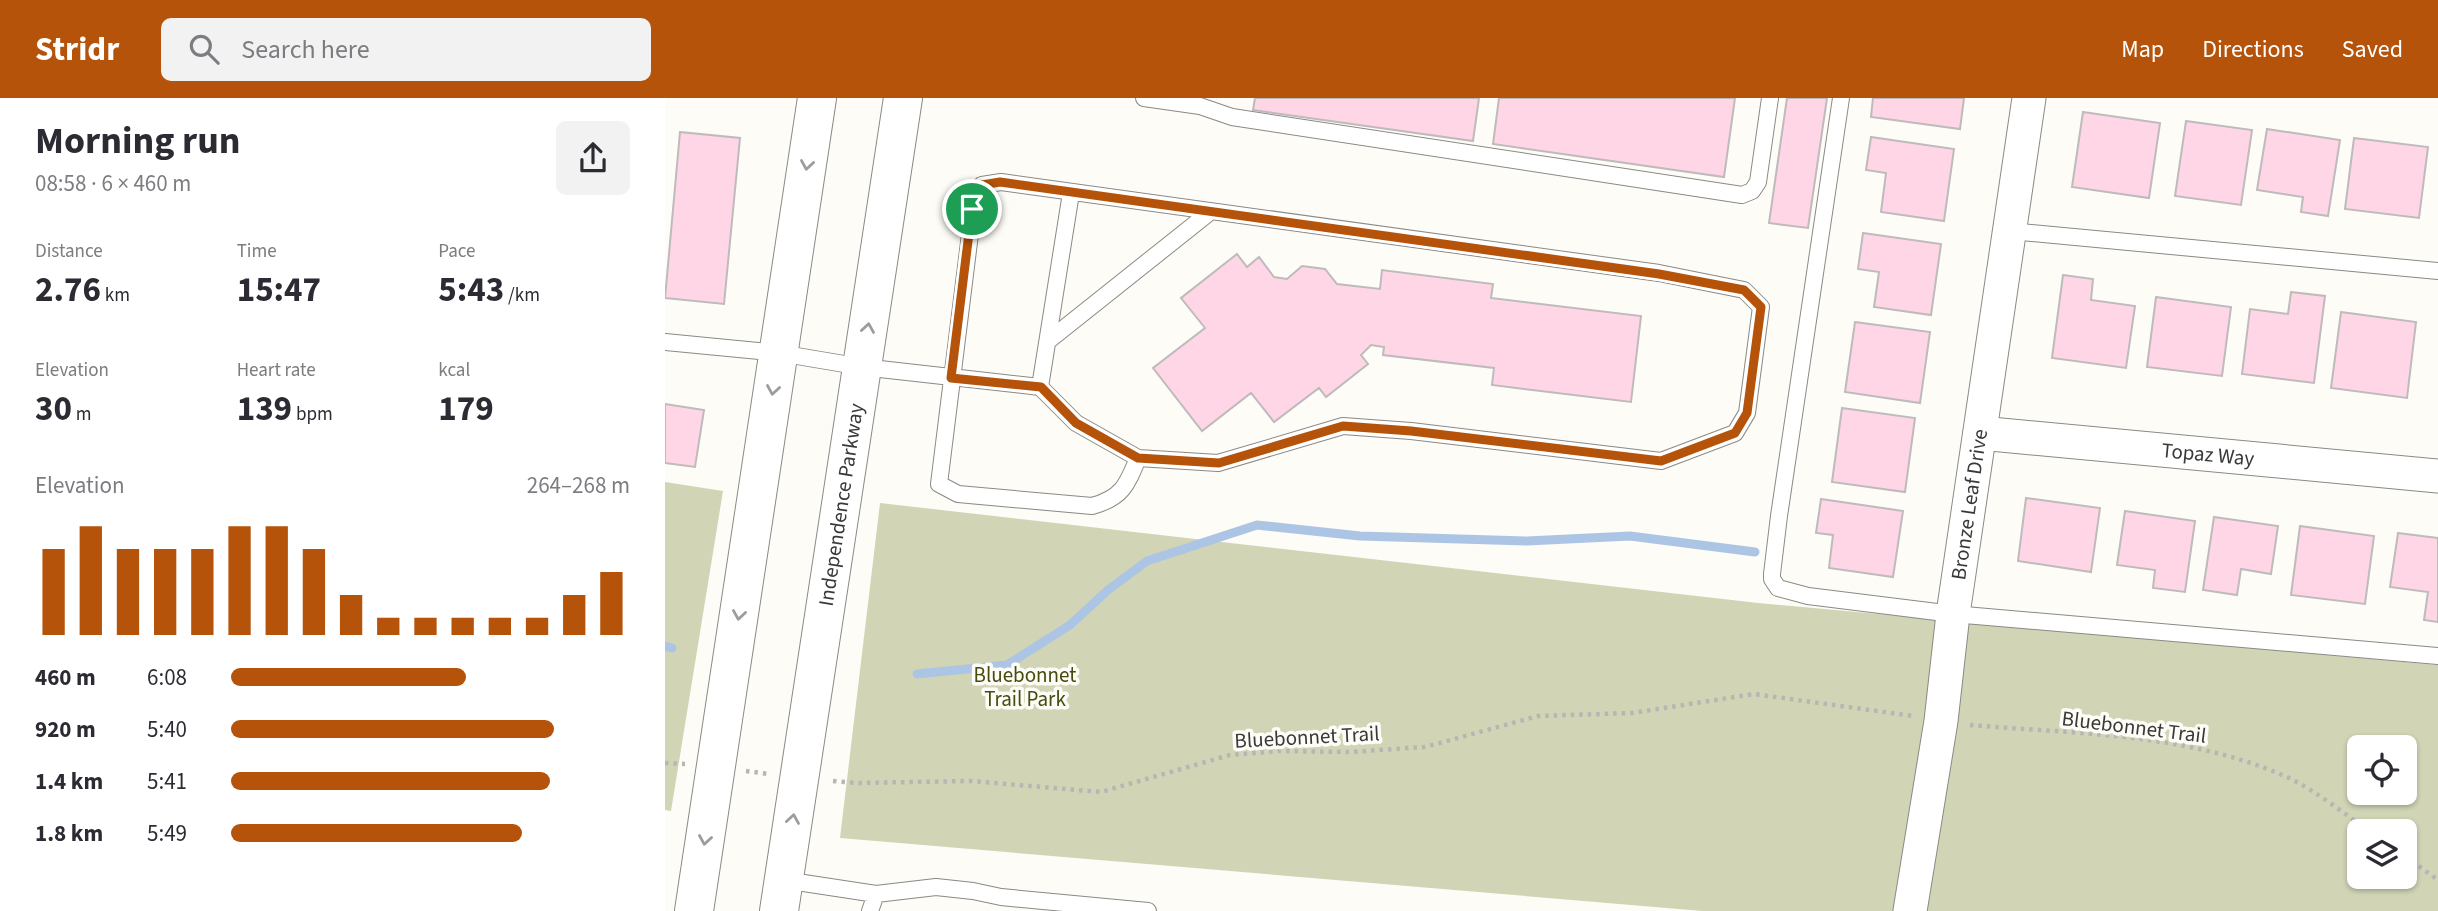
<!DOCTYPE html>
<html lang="en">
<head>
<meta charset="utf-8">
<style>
	:root { --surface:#fff; --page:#f2f2f3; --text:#2b2b33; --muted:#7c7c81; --accent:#b45309 }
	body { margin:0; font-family:"Source Sans 3",sans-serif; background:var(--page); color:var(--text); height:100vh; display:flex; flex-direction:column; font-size:26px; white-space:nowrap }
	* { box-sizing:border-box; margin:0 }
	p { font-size:23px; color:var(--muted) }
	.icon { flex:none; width:38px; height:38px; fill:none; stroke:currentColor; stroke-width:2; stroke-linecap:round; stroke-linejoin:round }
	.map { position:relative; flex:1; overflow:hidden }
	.details { display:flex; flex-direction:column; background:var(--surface); width:665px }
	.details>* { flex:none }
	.buttons { position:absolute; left:1682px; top:637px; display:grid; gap:14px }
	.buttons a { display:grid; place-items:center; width:70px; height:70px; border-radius:10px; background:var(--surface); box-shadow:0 2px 5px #0004; font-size:35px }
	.pin { position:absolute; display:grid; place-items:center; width:60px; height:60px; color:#fff; margin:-30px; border:4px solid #fff; border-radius:50%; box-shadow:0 2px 7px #0007 }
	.round { display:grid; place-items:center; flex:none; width:74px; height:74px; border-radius:10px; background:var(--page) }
	.headline { display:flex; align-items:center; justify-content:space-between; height:119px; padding:0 35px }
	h1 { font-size:38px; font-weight:700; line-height:52px }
	.stats { display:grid; grid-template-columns:repeat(3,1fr); gap:10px; height:119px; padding:7px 35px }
	.stats div { display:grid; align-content:center }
	.stats b { font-size:35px; font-weight:700 }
	.stats small { font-size:19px; font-weight:400 }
	.stats p { font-size:19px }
	.chart { height:196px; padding:14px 35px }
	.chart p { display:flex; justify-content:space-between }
	.chart svg { width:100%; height:126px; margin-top:7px; stroke:var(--accent); stroke-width:6 }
	ul { padding:0 35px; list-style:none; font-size:23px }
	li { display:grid; grid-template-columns:112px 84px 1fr; align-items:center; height:52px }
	li i { height:18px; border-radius:9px; background:var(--accent) }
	header { display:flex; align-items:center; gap:42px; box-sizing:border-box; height:98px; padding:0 35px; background:var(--accent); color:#fff }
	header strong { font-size:33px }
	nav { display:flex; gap:38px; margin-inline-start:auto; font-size:24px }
	.search { width:490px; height:63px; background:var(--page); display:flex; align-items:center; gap:18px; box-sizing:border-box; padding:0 24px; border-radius:10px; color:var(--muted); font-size:26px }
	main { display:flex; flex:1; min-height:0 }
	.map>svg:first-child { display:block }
	.green { fill:#d1d5b6; fill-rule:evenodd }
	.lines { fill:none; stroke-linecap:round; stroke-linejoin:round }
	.stream { stroke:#adc5e4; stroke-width:9 }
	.building { fill:#ffd6e6; stroke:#bfbabc; stroke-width:2 }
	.lane-casing { stroke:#8b8985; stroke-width:18 }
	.street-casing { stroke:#8b8985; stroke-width:35 }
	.secondary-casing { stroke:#8b8985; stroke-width:40 }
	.path { stroke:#b7b6b2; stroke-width:4.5; stroke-dasharray:3.5 5; stroke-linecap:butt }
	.lane { stroke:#fff; stroke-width:16 }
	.street { stroke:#fff; stroke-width:33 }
	.secondary { stroke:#fff; stroke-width:38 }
	.oneway { stroke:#9c9c9b }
	.route-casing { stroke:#fff; stroke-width:14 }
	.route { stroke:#b45309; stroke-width:9 }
	.labels { text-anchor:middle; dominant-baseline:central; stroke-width:7; stroke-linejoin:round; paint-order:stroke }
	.street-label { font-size:21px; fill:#3a3937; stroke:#fdfcf7 }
	.park-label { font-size:21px; fill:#484b0e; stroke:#fdfcf7 }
</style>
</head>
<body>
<header>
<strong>Stridr</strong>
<div class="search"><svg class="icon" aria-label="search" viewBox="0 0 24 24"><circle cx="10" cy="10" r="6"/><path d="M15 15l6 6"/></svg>Search here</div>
<nav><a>Map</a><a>Directions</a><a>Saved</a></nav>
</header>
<main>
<section class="details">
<div class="headline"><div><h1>Morning run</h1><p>08:58 · 6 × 460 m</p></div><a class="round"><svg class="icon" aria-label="share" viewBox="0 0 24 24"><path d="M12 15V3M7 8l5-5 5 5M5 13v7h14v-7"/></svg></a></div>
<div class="stats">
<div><p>Distance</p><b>2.76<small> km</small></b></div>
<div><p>Time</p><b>15:47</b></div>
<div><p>Pace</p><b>5:43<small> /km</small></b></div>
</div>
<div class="stats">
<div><p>Elevation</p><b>30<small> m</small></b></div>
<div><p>Heart rate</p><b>139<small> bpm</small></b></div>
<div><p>kcal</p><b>179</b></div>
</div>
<div class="chart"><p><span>Elevation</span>264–268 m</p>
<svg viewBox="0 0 160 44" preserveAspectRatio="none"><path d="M5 44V14M15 44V6M25 44V14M35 44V14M45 44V14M55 44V6M65 44V6M75 44V14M85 44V30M95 44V38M105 44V38M115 44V38M125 44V38M135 44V38M145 44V30M155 44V22"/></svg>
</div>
<ul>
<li><b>460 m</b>6:08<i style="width:59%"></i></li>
<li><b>920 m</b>5:40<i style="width:81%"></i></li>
<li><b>1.4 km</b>5:41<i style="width:80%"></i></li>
<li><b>1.8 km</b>5:49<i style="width:73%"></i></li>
</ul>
</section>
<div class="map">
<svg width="1773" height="813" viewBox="0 0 1773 813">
	<rect width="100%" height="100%" fill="#fdfcf7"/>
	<path class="green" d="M0,384L58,393L6,713L0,712Z
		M215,405L1093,505L1773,567V813H1037L175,740ZM1694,649H1740V695H1694ZM1694,733H1740V779H1694Z"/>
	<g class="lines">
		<path class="stream" d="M0,548L7,550
			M252,576L342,567L405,527L443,492L482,463L592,427L695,438L862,443L965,438L1090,454"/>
	</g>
	<path class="building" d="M590,0H814L808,43L588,12Z
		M834,0H1070L1059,79L828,46Z
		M1122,0H1162L1143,130L1104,125Z
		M1208,0H1299L1295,31L1206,19Z
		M1418,14L1495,25L1484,100L1407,89Z
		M1521,23L1587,32L1576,107L1510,98Z
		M1602,31L1675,42L1663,118L1636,114L1638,99L1592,92Z
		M15,34L75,40L59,206L0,200Z
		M1206,39L1289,51L1279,123L1216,114L1221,75L1201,72Z
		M1689,40L1763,49L1754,120L1680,111Z
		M1198,135L1276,146L1266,217L1209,209L1214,174L1193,171Z
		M572,156L582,169L594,159L609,179L622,181L637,168L660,171L672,186L715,191L717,172L828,186L826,200L976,218L966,304L827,287L829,270L718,257L719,249L706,247L696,257L703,266L661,299L654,290L609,324L586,295L537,333L488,270L540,230L516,200Z
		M1398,177L1428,181L1426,202L1470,208L1461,270L1387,260Z
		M1626,194L1660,198L1649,285L1577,276L1585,211L1623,216Z
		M1491,199L1566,209L1557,278L1482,269Z
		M1676,214L1751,224L1742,300L1666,290Z
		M1190,224L1265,234L1255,305L1180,294Z
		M0,306L39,312L30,369L0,365Z
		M1177,310L1250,320L1240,394L1167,384Z
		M1361,400L1435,410L1426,474L1353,463Z
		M1156,401L1238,413L1228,479L1164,470L1168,437L1151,435Z
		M1460,413L1530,423L1520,494L1488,490L1490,472L1452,467Z
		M1549,419L1613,428L1606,476L1576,471L1572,497L1538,492Z
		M1635,428L1709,438L1700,506L1626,497Z
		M1733,435L1773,440V524L1759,522L1763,494L1725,489Z"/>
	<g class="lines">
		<g class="lane-casing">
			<path id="lane" d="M479,0L535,8L567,19L1077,97L1087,93L1093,84L1105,0
				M1176,0L1114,418L1107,476V481L1113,490L1143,498L1288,516L1773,558
				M1345,133L1773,173
				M383,243L545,114
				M0,244L114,255L197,269L375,289L411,325L473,360L553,365L678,328L746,333L996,363L1070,335L1082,315L1096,209L1079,192L994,175L336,84L317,87L308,112L274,386L293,396L427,408C457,400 462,387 473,360
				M375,289L406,95
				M119,782L211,796
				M205,813L211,796L271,789L308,793L336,799L483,813"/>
		</g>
		<g class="street-casing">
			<g id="street">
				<path id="s1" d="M1315,335L1773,378"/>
				<path id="s2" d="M1245,813L1276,623L1288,516L1364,0"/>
			</g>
		</g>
		<g class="secondary-casing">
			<g id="secondary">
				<path d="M29,813L152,0"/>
				<path id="s3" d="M114,813L238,0"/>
			</g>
		</g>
		<path class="path" d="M1305,627C1412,636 1525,635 1624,680C1651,693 1680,716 1704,733
			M0,665L20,666
			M81,673L104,676
			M168,683L191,685L306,683L436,694L565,657L614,653L685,654L760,649L873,618L967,615L1089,596L1248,618
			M1740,758L1773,782"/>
		<use href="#lane" class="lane"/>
		<use href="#street" class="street"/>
		<use href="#secondary" class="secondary"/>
	</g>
	<defs><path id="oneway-chevron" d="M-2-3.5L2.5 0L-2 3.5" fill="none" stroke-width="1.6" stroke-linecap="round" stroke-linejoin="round" transform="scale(1.75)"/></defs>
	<g class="oneway">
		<use href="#oneway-chevron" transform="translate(142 67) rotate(99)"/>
		<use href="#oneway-chevron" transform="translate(203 230) rotate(-81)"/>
		<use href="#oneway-chevron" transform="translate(108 292) rotate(99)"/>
		<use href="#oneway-chevron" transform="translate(74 517) rotate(99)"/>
		<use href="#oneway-chevron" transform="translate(128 721) rotate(-81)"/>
		<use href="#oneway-chevron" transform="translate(40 742) rotate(99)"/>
	</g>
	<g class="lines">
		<g class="route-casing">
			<path id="route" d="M335,84L994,176L1079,192L1096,209L1082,315L1070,335L996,363L746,333L678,328L554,365L473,360L411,325L376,289L286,280L307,111L317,87Z"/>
		</g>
		<use href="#route" class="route"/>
	</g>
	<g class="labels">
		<g class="street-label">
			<text stroke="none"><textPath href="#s1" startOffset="229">Topaz Way</textPath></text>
			<text stroke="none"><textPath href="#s3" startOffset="411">Independence Parkway</textPath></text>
			<text stroke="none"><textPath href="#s2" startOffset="411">Bronze Leaf Drive</textPath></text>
			<text transform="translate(1469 629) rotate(7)">Bluebonnet Trail</text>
			<text transform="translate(642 639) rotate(-3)">Bluebonnet Trail</text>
		</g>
		<g class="park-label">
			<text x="360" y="577">Bluebonnet<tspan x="360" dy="24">Trail Park</tspan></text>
		</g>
	</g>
</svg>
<div class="buttons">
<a><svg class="icon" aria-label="locate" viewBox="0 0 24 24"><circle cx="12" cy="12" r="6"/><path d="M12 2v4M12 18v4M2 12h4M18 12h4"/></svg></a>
<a><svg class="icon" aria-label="layers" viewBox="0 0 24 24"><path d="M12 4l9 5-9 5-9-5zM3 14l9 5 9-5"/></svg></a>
</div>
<div class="pin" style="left:307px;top:111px;background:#1e9e55"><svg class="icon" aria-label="arrive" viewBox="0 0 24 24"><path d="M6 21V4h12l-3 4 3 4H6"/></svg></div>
</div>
</main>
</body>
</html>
